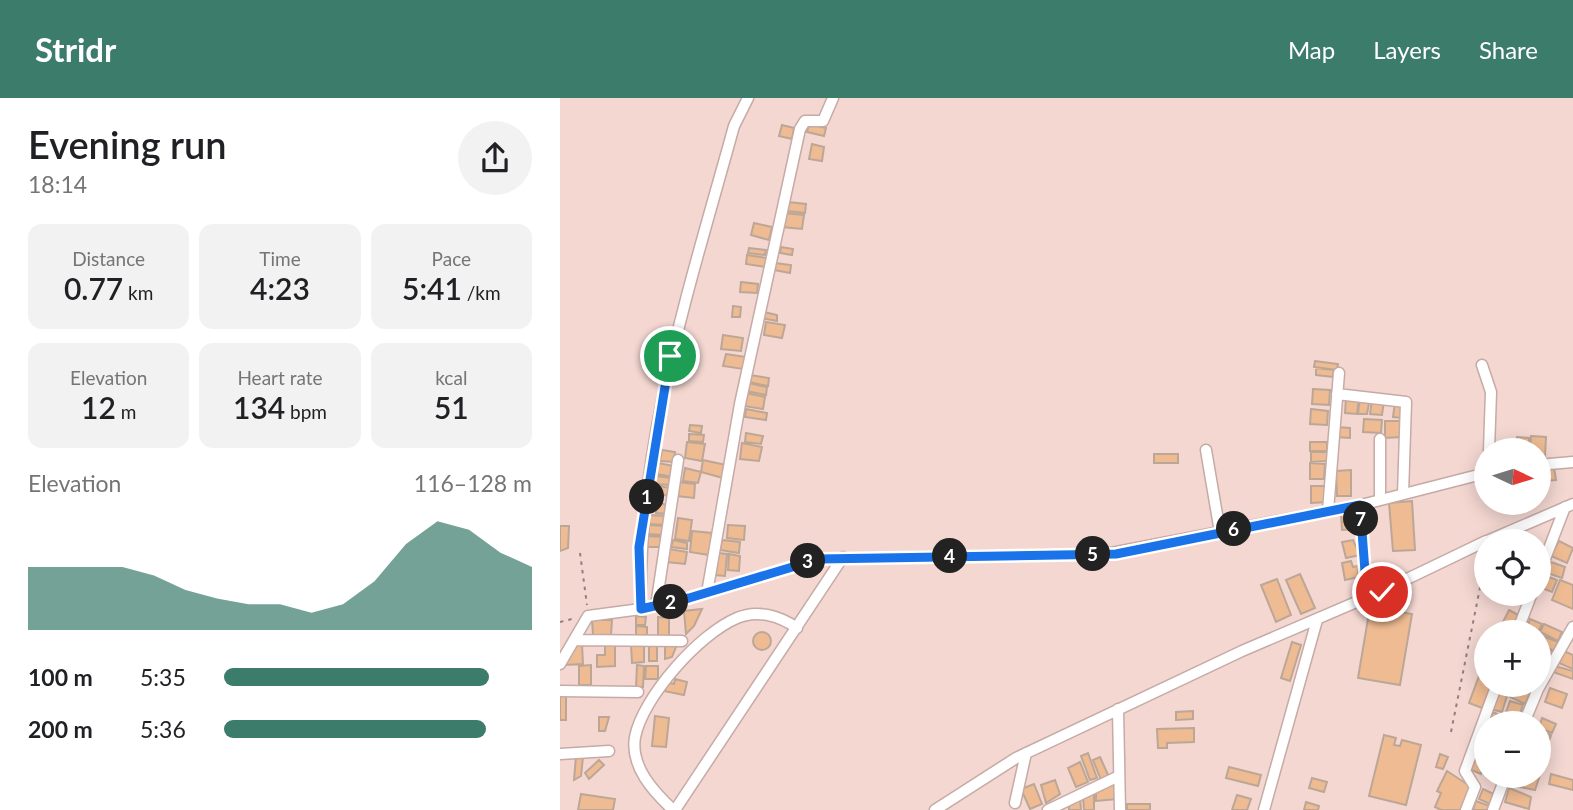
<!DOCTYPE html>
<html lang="en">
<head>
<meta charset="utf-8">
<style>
	:root { --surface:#fff; --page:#f2f2f2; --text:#202124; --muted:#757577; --accent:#3b7c6b }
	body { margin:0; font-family:Lato,sans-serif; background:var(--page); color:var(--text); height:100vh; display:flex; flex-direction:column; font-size:26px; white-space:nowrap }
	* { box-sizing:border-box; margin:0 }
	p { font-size:23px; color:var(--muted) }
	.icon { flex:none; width:38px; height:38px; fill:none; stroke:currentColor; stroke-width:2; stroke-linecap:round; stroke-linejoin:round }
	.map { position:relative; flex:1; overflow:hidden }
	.sheet { display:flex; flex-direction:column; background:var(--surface); width:560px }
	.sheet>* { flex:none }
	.needle { width:46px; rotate:94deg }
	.controls { position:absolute; left:914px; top:340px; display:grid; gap:14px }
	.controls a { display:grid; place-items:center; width:77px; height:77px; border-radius:50%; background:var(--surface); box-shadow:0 4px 18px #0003; font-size:35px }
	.pin { position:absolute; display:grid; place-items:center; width:60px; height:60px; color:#fff; margin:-30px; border:4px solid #fff; border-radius:50%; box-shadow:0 2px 7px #0007 }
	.km { position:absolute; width:35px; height:35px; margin:-18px; border-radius:50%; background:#222; color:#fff; font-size:19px; line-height:35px; text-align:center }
	.round { display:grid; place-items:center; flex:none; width:74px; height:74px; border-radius:37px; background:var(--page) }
	.head { display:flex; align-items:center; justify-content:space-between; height:119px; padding:0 28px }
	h1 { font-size:38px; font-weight:600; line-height:52px }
	.figures { display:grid; grid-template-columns:repeat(3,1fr); gap:10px; height:119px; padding:7px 28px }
	.figures div { display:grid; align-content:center; border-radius:14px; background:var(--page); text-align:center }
	.figures b { font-size:30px; font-weight:600 }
	.figures small { font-size:19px; font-weight:400 }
	.figures p { font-size:19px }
	.chart { height:196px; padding:14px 28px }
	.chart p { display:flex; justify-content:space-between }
	.chart svg { width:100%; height:126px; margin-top:7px; fill:var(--accent); opacity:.7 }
	ul { padding:0 28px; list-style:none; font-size:23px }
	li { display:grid; grid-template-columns:112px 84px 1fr; align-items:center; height:52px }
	li i { height:18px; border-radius:9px; background:var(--accent) }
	header { display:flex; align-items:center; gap:42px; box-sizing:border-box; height:98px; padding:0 35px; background:var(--accent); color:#fff }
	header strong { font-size:33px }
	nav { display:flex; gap:38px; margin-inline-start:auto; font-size:24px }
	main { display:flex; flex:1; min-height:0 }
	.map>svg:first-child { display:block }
	.building { fill:#efbb92; stroke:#bca797; stroke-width:2 }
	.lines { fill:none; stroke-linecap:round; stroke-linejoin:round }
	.minor-casing { stroke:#c6aaa5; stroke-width:13 }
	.path { stroke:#937f7b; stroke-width:2; stroke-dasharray:3.5 5; stroke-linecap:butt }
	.minor { stroke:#fff; stroke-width:10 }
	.route-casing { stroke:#fff; stroke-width:14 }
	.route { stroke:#1a73e8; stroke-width:9 }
</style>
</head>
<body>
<header>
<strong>Stridr</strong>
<nav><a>Map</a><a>Layers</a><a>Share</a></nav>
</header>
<main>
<section class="sheet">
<div class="head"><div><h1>Evening run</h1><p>18:14</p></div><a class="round"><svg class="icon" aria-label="share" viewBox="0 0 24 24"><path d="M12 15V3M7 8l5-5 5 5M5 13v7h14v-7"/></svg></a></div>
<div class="figures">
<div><p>Distance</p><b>0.77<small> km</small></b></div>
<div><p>Time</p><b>4:23</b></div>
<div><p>Pace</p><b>5:41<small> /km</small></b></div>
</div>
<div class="figures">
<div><p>Elevation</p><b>12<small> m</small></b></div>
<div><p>Heart rate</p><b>134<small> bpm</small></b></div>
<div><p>kcal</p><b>51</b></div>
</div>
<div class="chart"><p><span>Elevation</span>116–128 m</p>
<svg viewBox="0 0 160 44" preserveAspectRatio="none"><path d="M0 44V22L10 22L20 22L30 22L40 25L50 30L60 33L70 35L80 35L90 38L100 35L110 27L120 14L130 6L140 9L150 17L160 22V44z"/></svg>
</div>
<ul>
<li><b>100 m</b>5:35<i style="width:86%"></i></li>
<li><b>200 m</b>5:36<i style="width:85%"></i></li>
</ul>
</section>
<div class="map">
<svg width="1013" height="712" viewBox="0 0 1013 712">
	<rect width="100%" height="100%" fill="#f4d7d1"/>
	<path class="building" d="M249,26L266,30L264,38L247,34Z
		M222,27L234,30L232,41L219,38Z
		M252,46L264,49L262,63L249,61Z
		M228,104L246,106L245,115L227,113Z
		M224,115L244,117L242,131L223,129Z
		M194,125L212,129L209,142L191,137Z
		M221,149L233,151L232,157L220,155Z
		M189,150L206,152L205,157L188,155Z
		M187,157L207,160L206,169L186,166Z
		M215,165L231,167L230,175L214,172Z
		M181,184L198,186L197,195L180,194Z
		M173,208L181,209L180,219H172Z
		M204,214L217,217V223L201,220Z
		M206,224L225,227L222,240L204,237Z
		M163,237L183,240L181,253L161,251Z
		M166,256L186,259L183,271L163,268Z
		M755,263L778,266L777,272L754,269Z
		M756,270L774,272L773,279L756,277Z
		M190,277L209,280L208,288L189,284Z
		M188,285L207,289L206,297L186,293Z
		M753,291L770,292L769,307L752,306Z
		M186,295L205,299L203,311L184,308Z
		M786,299L799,300L797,316L785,315Z
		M800,300H810L807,316H798Z
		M812,302L824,303L822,317L810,316Z
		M835,304L844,305L842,320L833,319Z
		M186,311L207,315L206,322L185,319Z
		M751,311L768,313L767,327L750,326Z
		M804,321L822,322L821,335L803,334Z
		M825,323H841V339L825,340Z
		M130,327L142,328L141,335L129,333Z
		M777,329L790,330V340L776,339Z
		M186,335L203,338L201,346L185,344Z
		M129,336L144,337L143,344L129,343Z
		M971,338L986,339L985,358L978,357V352H970Z
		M957,339L969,340V349L956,348Z
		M127,344L145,346L142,363L125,360Z
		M750,344H767V353H750Z
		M182,345L202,349L199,363L180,361Z
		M102,352L115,354L114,364L100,363Z
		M751,354H767V363L751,364Z
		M594,356H618V365H594Z
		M143,362L166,367L163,380L141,374Z
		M98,365L114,368L113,379L97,376Z
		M750,365L765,366L764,381H750Z
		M125,370L141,374L138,385L123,383Z
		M994,370L996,382L984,383L983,371Z
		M791,372V398H777L776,373Z
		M96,378L112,380L111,387L95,386Z
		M118,384L135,386L134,400L117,398Z
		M94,387L110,390L109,398L93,395Z
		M751,388H768V404L751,405Z
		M852,403L855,452L833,453L829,405Z
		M97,405L110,407L109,416L96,415Z
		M781,416H791L792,422H797L798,431L782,432Z
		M90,417L106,418L105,427L89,426Z
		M118,420L132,422L129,443L115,441Z
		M88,427L104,428L103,437L87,436Z
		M168,427L185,428L184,442L167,440Z
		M0,428H9L8,450L0,453Z
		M132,433L152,435L149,457L130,454Z
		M87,438L103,439L102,449H86Z
		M113,442L127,445V451L111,449Z
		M162,442L180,444L179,455L160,452Z
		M793,442L800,457L786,460L782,444Z
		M999,443L1013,450L1007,465L991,458Z
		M109,451L127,454L125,466L107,464Z
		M158,455L167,456L165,478L155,477Z
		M169,456L180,458L179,473L168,472Z
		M791,463L793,469L797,468L799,479L785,482L782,465Z
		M991,464L1005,469L1002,480L987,475Z
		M740,476L755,510L741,516L726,482Z
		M984,477L997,482L992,494L979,489Z
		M717,481L731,517L716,524L701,487Z
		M1000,482L1013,487V511L992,502Z
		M810,509L852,516L840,587L798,580Z
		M142,511L134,528L126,536L124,513Z
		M949,512L960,518L954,530L943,524Z
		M76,518L86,519L85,527H76Z
		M98,519L109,520V539H98Z
		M970,521L982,526L978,535L967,530Z
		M32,522H52L51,537H33Z
		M984,526L1002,534L998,543L980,534Z
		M76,528L87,529V538L76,537Z
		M193 543a9 9 0 1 1 18 0a9 9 0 1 1-18 0Z
		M980,537L998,544L994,553L978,546Z
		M45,544H55V568L37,569V557H45Z
		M118,544L112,559L105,561V546Z
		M732,544L741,547L730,583L721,580Z
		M17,545L22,546L23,566L4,567Z
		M71,547H84V564L72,565Z
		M89,547H97V563H89Z
		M978,548L992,554L989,563L978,559Z
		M1004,553L1013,557V571L999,565Z
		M31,567V587H19V568Z
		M77,567L84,568L83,589H76Z
		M86,568H98V581H85Z
		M995,568L1013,573V581L993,574Z
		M922,570L926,571V586H932L922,610L909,605Z
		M115,581L127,584L124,597L104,593L106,584L114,586Z
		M954,586L972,591L965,606L950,599Z
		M990,590L1007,596L1002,610L985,604Z
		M936,594L947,598L942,614L931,611Z
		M0,597H6V622H0Z
		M950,603L963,607L959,618L946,614Z
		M633,613V621L616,622V614Z
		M933,614L941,618L939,625H929Z
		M95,618L109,620L106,649L92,648Z
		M39,619H49L45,633H39Z
		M982,620L996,626L992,635L979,630Z
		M634,630V644L607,645V650H598L597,631Z
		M978,632L991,637L988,646L978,643Z
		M824,637L836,640L834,647L840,648L842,642L861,647L846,707L809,698Z
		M917,648L926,651L921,676L909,671Z
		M528,655L537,680L530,682L521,658Z
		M880,656L888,659L883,671L876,669Z
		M16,658L23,659L21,678L14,682Z
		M540,659L549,679L541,682L533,662Z
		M39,662L44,667L29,681L25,675Z
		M520,664L528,684L516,689L508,670Z
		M669,669L701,677L698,688L666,680Z
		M887,673L913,690L902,712H881L875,709L881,695L877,693Z
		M978,673L981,674L975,692L955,688L959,677H978Z
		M991,676L1013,682V692L989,686Z
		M752,680L767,684L764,694L749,690Z
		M495,682L500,696L486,705L481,687Z
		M557,685V701L536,703V694L543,688Z
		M474,686L482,706L470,711L461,691Z
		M949,690L971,699L969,711L945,704Z
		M923,691L936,697L932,707L919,701Z
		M534,695V712H524L523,699Z
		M21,696L55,701L53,712H18Z
		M677,697L691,701L687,712H672Z
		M520,700L521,712H509V705Z
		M916,703L932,709L931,712H913Z
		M746,704L759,708L758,712H744Z
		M567,706H590V712H567Z"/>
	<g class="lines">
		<g class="minor-casing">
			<path id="minor" d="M273,0L263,23H245L240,31L180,306L147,495L259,461L546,456L805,406L926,375
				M922,267L931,294L929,352
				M777,296L846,304L843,396
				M646,352L660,434
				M978,367L1013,364
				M820,402V341
				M800,407L807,500
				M768,413L779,275
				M927,443L1013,406
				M978,479L1005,409
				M96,508L118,362
				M81,511C77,346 131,185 174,28L188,0
				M957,534L972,495
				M15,542L122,543
				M0,566L28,518L81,511L147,495
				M0,593L78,594
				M558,611L560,712
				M964,625L978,591L1013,529
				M0,656L49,653
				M455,705L466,655
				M113,712C94,694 70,669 75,639C83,599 139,536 177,520C197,511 220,518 237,530
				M115,712L283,459
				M375,712L456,660L682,553L822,493L926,443
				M488,712L559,678
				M704,712L757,522
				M906,712L915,689L905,673L937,586
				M933,712L946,677"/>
		</g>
		<path class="path" d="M20,455L27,507
			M0,524L16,520
			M891,634L924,470L923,456"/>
		<use href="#minor" class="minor"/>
	</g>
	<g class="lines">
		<g class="route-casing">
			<path id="route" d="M110,258L79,449L81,511L129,500L259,461L556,456L800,407L807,500L822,494"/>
		</g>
		<use href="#route" class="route"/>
	</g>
</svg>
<div class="controls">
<a><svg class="needle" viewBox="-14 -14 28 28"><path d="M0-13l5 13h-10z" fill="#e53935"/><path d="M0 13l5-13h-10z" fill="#757577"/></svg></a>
<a><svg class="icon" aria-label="locate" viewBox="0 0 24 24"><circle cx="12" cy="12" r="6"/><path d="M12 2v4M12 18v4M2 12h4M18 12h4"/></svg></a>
<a>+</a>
<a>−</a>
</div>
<div class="pin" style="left:110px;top:258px;background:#1e9e55"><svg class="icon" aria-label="arrive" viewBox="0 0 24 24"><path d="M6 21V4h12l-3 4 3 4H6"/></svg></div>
<div class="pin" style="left:822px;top:494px;background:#d93025"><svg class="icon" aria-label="check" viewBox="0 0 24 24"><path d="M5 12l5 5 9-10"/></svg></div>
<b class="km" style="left:87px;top:399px">1</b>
<b class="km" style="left:111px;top:504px">2</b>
<b class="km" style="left:248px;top:463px">3</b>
<b class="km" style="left:390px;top:458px">4</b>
<b class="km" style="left:533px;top:456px">5</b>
<b class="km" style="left:674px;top:431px">6</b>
<b class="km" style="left:801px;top:421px">7</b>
</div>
</main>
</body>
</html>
